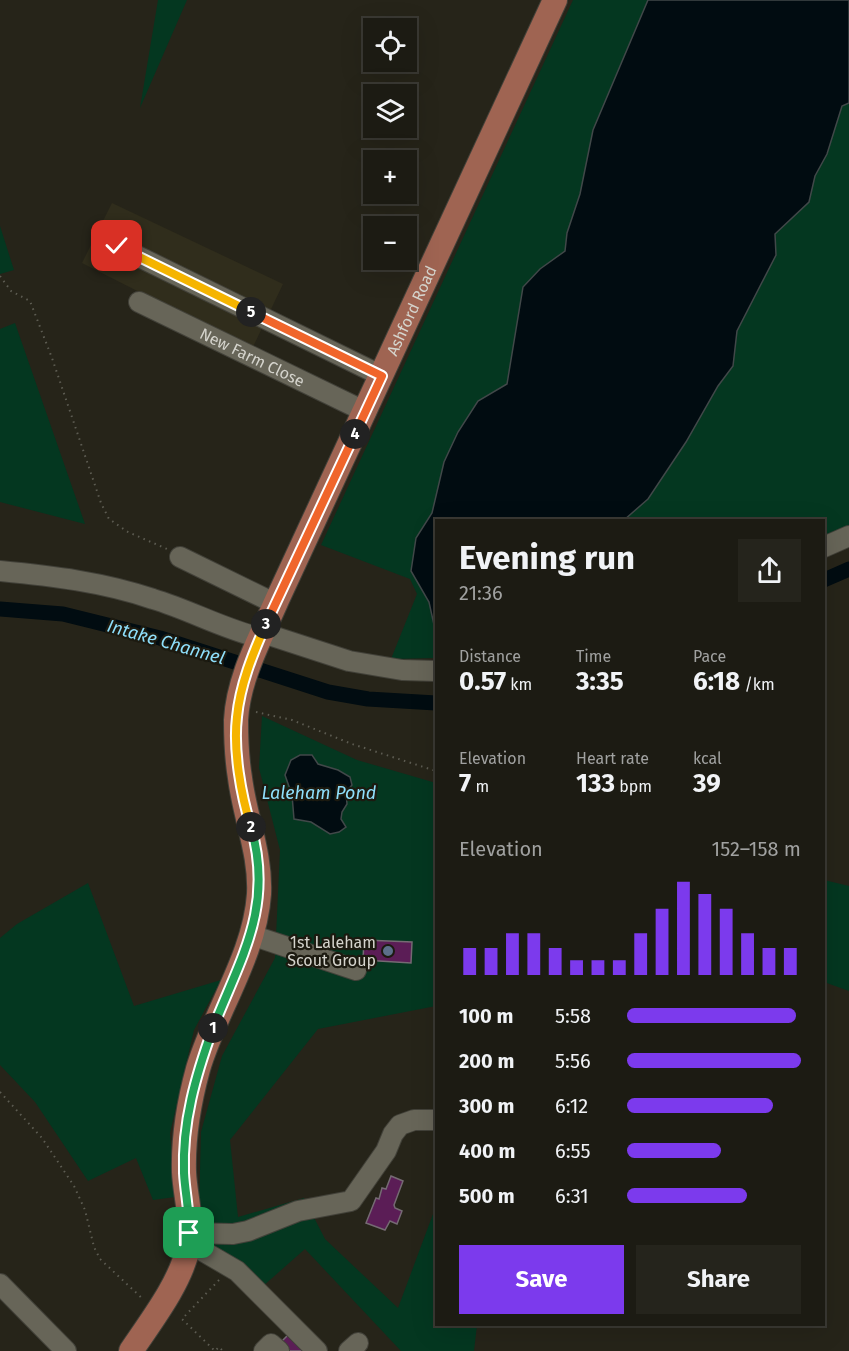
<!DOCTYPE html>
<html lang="en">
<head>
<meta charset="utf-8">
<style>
	:root { --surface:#1c1b13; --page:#25241c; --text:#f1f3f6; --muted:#a0a1a0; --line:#3a3933; --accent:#7c3aed }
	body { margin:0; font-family:"Fira Sans",sans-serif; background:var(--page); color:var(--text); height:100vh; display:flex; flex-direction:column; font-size:22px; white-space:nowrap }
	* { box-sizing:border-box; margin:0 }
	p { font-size:20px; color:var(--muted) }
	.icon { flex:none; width:33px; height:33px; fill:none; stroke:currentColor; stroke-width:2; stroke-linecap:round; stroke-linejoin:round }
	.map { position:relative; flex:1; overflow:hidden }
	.details { position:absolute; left:435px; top:519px; width:390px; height:807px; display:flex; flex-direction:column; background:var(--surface); border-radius:0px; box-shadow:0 6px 24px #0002,0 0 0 2px var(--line) }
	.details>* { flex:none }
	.tools { position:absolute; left:363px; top:18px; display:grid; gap:12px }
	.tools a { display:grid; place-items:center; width:54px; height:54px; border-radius:0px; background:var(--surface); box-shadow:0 6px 24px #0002,0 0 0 2px var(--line); font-size:30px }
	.pin { position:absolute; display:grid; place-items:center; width:51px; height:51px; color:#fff; margin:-26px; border-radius:12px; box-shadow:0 3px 9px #0006 }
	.km { position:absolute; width:30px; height:30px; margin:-15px; border-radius:50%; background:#222; color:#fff; font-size:16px; line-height:30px; text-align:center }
	.round { display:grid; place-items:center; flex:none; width:63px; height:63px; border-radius:0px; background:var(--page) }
	.summary { display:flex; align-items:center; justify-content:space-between; height:102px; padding:0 24px }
	h1 { font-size:33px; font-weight:700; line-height:45px }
	.stats { display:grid; grid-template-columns:repeat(3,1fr); gap:9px; height:102px; padding:6px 24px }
	.stats div { display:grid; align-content:center }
	.stats b { font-size:26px; font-weight:700 }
	.stats small { font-size:16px; font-weight:400 }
	.stats p { font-size:16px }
	.chart { height:168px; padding:12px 24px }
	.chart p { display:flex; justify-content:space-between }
	.chart svg { width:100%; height:108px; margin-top:6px; stroke:var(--accent); stroke-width:6 }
	.action { display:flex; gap:12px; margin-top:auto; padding:12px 24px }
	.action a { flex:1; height:69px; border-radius:0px; background:var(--accent); color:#fff; font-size:24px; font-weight:700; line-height:69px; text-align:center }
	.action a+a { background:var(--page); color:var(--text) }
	ul { padding:0 24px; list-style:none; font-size:20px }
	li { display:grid; grid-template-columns:96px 72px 1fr; align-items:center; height:45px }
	li i { height:15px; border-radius:8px; background:var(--accent) }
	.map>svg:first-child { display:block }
	.built { fill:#302d1c }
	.green { fill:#043720; fill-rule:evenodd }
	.water { fill:#010c11; stroke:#414849; stroke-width:1.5 }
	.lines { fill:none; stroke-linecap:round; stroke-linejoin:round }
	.canal { stroke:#010c11; stroke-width:15 }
	.building { fill:#5b1d56; stroke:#756a73; stroke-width:1.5 }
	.minor-casing { stroke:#424139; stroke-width:22 }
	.major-casing { stroke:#424139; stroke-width:26 }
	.path { stroke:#5d5c52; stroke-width:2; stroke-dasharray:1.5 4.5; stroke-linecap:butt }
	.minor { stroke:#676558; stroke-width:20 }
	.major { stroke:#9f6452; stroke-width:24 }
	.split-1-casing { stroke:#fff; stroke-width:12 }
	.split-2-casing { stroke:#fff; stroke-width:12 }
	.split-3-casing { stroke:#fff; stroke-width:12 }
	.split-4-casing { stroke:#fff; stroke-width:12 }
	.split-5-casing { stroke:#fff; stroke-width:12 }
	.split-6-casing { stroke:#fff; stroke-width:12 }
	.split-1 { stroke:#22a559; stroke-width:8 }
	.split-2 { stroke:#22a559; stroke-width:8 }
	.split-3 { stroke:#f5b400; stroke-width:8 }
	.split-4 { stroke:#f0652b; stroke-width:8 }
	.split-5 { stroke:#f0652b; stroke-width:8 }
	.split-6 { stroke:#f5b400; stroke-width:8 }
	.service-dot { fill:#5c6f8a; stroke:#1c1a10; stroke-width:2 }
	.labels { text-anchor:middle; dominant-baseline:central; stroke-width:4.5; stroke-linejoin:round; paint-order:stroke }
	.street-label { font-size:16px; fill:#d5d4cd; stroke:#1c1a10 }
	.poi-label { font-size:16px; fill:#d5d4cd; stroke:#1c1a10; text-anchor:end }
	.water-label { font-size:18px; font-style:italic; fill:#8edffb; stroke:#1c1a10 }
</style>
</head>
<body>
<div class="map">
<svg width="849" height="1351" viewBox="0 0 849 1351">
	<rect width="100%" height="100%" fill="#262419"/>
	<path class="built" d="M112,203L283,284L252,349L82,263Z"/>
	<path class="green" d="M158,0H187L140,108Z
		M573,0H648L593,130L580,194L567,233L565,251L540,269L507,384L478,401L444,462L432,513L416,538L411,571L429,602L436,634V658L391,659L417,594L410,579L321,545Z
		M849,103V525L824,536V520H624L648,499L686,442L718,386L733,366L737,331L776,255L775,234L809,202L815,176L827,154L842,106Z
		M0,226L14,270L0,274Z
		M15,323L85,524L0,502V329Z
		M262,716L357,760L436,783V1006L318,1029L230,1140L238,1217L304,1198L325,1239L398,1308L436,1206V1324L477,1325L474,1351H401L305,1249L254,1294L198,1247L201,1132L222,1056L275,958L280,850L259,768ZM318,764L338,770L350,777L346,792L347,804L342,812L341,819L319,828L311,822L294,819L292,795L285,775Z
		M824,880L849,886V991L824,982Z
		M88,883L134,1006L221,980L194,1030L170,1133L175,1197L153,1200L136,1158L88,1181L35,1102L0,1065V938L17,924Z"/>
	<path class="water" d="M648,0H849V103L842,106L827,154L815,176L809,202L775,234L776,255L737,331L733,366L718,386L686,442L648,499L624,520H436V634L429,602L411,571L416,538L432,513L444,462L458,432L478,401L507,384L523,287L540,269L565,251L567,233L580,194L593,130Z
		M300,755H312L318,764L338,770L350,777L352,785L346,792L347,804L342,812L341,819L346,827L339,832L330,834L311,822L294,819L292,795L285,775L291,760Z"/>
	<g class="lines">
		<path class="canal" d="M824,580L849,569
			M0,609L63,614L160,638L328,692L368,699L436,703"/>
	</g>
	<path class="building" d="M364,940L412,942L411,963L363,960Z
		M391,1176L403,1181L394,1205L395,1208L402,1211L397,1224L390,1221L385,1230L366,1223L376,1198L379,1199L382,1188L386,1189Z
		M289,1334L308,1351H290L281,1342Z"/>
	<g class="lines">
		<g class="minor-casing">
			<g id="minor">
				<path d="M117,246L382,376"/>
				<path id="s1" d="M139,302L366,412"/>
				<path d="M824,547L849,536"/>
				<path d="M180,557L276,604"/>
				<path d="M0,571C52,576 103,582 153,599C190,610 223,629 261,638"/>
				<path d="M263,633L349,661L402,670L436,671"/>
				<path d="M251,935L356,970"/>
				<path d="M189,1233L233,1234L248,1231L298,1211L351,1201L386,1151L393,1134L400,1125L414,1120H436"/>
				<path d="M189,1243L237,1271L317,1351"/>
				<path d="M0,1284L66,1351"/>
				<path d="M264,1351L271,1344L279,1351"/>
				<path d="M349,1351L358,1343"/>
			</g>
		</g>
		<g class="major-casing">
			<g id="major">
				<path id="s2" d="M131,1351C151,1321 180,1284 188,1248C194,1224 185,1196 184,1172C183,1137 189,1102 198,1069C215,1011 255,955 259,894C261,854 245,818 240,778C237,760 236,738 236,720C238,678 261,637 277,600L555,0"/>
			</g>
		</g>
		<path class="path" d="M0,276L11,291L30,301L52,358L101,503L109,519L128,532L167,549
			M256,712L292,720L352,744L436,771
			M0,1092L42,1138L74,1186L85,1210L94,1247L100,1259L144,1300
			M219,1280L182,1319L215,1351L219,1347L223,1351"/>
		<use href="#minor" class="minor"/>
		<use href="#major" class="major"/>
	</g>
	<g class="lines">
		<g class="split-1-casing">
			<path id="split-1" d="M189,1233C190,1213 185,1193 184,1173C182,1122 196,1075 213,1028"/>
		</g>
		<g class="split-2-casing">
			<path id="split-2" d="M213,1028C241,957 274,907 251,827"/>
		</g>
		<g class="split-3-casing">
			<path id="split-3" d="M251,827C241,795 233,750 237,717C240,685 253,653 266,624"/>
		</g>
		<g class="split-4-casing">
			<path id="split-4" d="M266,624L355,434"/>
		</g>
		<g class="split-5-casing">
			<path id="split-5" d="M251,312L382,376L355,434"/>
		</g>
		<g class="split-6-casing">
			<path id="split-6" d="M117,246L251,312"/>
		</g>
		<use href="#split-1" class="split-1"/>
		<use href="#split-2" class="split-2"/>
		<use href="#split-3" class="split-3"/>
		<use href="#split-4" class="split-4"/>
		<use href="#split-5" class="split-5"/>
		<use href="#split-6" class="split-6"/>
	</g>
	<circle class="service-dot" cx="388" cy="951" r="6"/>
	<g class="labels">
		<g class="street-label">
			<text stroke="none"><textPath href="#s2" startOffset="1108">Ashford Road</textPath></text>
			<text stroke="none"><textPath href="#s1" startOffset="126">New Farm Close</textPath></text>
		</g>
		<g class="poi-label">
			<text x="376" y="942">1st Laleham<tspan x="376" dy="18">Scout Group</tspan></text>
		</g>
		<g class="water-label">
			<text transform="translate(166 642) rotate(16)">Intake Channel</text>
			<text x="319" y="793">Laleham Pond</text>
		</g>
	</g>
</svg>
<div class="tools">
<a><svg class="icon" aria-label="locate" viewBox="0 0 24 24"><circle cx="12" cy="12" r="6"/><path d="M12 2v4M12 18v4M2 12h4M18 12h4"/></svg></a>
<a><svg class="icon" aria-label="layers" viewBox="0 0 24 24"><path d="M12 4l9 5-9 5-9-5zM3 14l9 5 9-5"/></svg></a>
<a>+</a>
<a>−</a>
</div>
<div class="pin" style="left:189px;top:1233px;background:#1e9e55"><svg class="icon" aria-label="arrive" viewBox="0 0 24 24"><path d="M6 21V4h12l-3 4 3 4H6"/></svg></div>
<div class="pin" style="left:117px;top:246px;background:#d93025"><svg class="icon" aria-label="check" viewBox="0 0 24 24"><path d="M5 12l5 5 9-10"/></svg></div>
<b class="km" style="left:213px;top:1028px">1</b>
<b class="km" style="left:251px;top:827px">2</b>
<b class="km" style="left:266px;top:624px">3</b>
<b class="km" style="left:355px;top:434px">4</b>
<b class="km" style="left:251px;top:312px">5</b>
<section class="details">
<div class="summary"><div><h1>Evening run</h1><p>21:36</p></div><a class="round"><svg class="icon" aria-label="share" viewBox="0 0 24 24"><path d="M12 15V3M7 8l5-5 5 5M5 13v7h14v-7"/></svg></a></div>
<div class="stats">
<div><p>Distance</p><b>0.57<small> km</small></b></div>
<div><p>Time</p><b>3:35</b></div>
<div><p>Pace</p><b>6:18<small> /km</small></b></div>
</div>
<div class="stats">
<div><p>Elevation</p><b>7<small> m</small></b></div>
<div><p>Heart rate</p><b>133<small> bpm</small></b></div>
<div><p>kcal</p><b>39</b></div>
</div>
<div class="chart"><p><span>Elevation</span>152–158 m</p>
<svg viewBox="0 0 160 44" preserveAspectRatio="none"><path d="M5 44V33M15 44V33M25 44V27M35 44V27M45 44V33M55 44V38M65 44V38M75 44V38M85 44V27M95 44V17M105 44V6M115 44V11M125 44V17M135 44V27M145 44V33M155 44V33"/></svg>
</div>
<ul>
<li><b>100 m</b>5:58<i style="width:97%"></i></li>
<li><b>200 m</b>5:56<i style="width:100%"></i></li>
<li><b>300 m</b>6:12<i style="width:84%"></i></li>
<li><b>400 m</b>6:55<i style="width:54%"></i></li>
<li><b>500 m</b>6:31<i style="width:69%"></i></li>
</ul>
<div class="action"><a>Save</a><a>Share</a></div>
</section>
</div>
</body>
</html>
